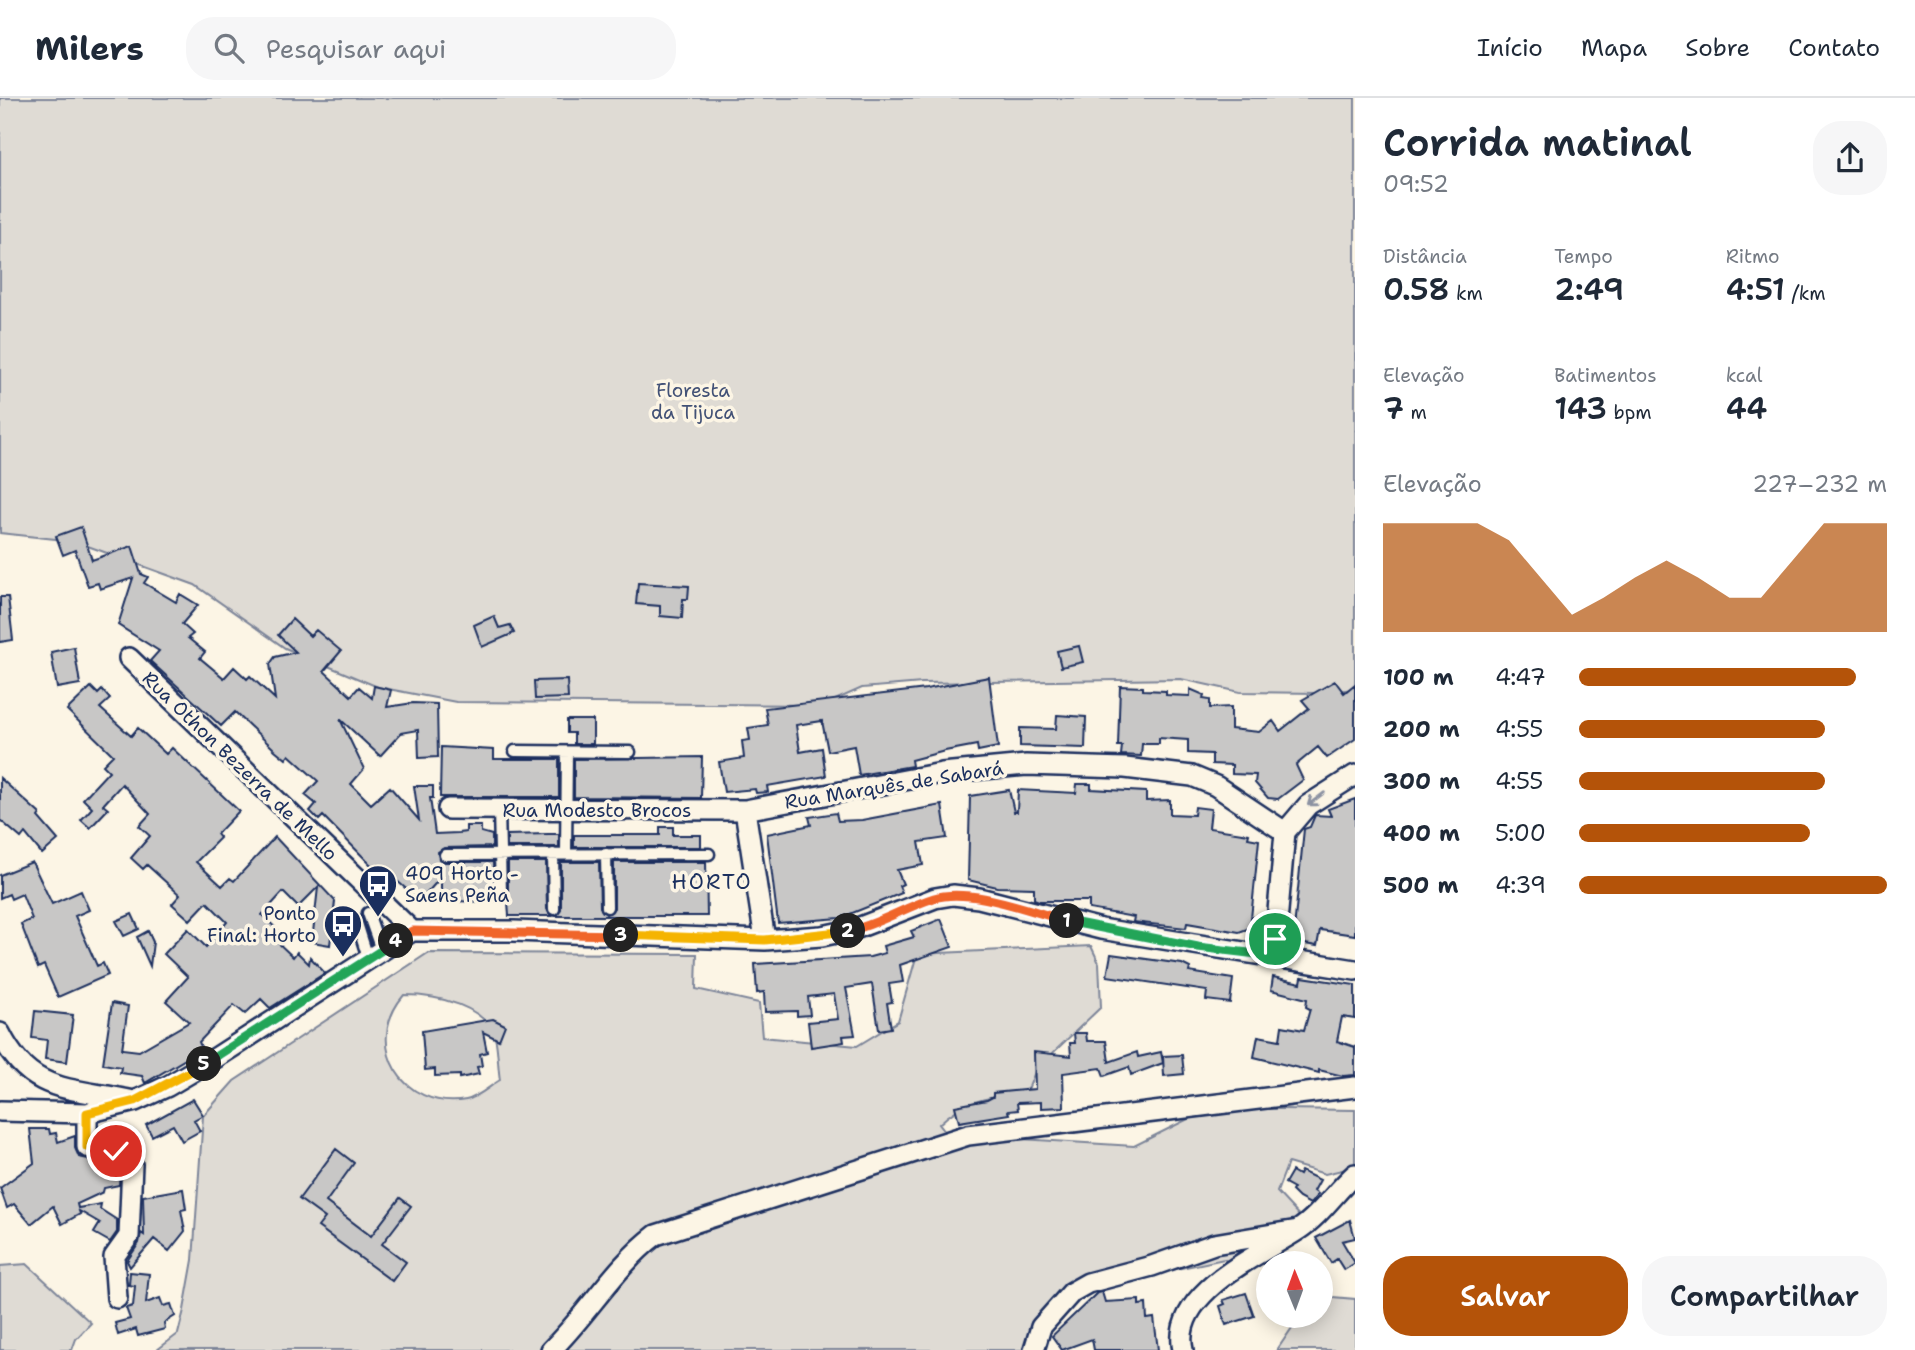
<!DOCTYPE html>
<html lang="pt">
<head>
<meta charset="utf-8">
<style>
	:root { --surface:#fff; --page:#f6f6f7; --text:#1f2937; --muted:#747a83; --line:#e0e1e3; --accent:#b45309 }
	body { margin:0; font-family:"Shantell Sans",sans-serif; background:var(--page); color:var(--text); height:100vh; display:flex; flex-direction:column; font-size:26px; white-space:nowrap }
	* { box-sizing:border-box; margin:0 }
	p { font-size:23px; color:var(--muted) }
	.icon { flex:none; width:38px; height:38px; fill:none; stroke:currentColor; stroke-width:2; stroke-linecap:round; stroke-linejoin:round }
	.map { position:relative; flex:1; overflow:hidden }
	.details { display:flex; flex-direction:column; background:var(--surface); width:560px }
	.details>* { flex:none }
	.needle { width:46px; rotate:359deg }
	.controls { position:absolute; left:1256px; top:1153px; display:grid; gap:14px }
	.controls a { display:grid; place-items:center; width:77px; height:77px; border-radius:50%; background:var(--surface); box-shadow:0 4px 18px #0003; font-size:35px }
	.pin { position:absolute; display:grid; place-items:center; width:60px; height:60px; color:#fff; margin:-30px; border:4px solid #fff; border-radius:50%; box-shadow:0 2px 7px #0007 }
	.km { position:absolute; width:35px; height:35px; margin:-18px; border-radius:50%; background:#222; color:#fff; font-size:19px; line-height:35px; text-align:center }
	.round { display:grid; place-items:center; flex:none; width:74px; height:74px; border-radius:28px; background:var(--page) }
	.overview { display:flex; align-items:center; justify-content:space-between; height:119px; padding:0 28px }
	h1 { font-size:38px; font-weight:600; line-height:52px }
	.figures { display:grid; grid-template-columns:repeat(3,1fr); gap:10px; height:119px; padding:7px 28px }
	.figures div { display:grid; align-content:center }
	.figures b { font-size:30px; font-weight:600 }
	.figures small { font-size:19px; font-weight:400 }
	.figures p { font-size:19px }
	.chart { height:196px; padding:14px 28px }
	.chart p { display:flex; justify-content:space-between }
	.chart svg { width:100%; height:126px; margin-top:7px; fill:var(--accent); opacity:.7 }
	.primary-button { display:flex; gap:14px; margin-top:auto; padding:14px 28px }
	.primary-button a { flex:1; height:80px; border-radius:28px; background:var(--accent); color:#fff; font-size:28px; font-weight:600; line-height:80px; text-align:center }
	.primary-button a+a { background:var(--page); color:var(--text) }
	ul { padding:0 28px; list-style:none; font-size:23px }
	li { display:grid; grid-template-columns:112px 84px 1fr; align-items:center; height:52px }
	li i { height:18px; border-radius:9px; background:var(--accent) }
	header { display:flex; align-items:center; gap:42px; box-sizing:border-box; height:98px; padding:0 35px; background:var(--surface); border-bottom:2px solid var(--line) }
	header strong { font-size:33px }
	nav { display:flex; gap:38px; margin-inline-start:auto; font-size:24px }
	.search { width:490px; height:63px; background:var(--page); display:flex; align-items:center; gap:18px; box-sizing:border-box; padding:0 24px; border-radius:28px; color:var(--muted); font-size:26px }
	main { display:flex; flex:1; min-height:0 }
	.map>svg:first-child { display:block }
	.green { fill:#dfdbd4; stroke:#7d8599; stroke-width:2; fill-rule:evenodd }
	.building { fill:#c8c7c6; stroke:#1b2f5e; stroke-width:2 }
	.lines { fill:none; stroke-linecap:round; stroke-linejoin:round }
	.service-casing { stroke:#1b2f5e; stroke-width:15 }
	.minor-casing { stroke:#1b2f5e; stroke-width:24 }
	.service { stroke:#fcf5e5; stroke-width:10 }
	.minor { stroke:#fcf5e5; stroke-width:19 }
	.oneway { stroke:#8c92a2 }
	.split-1-casing { stroke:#fff; stroke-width:14 }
	.split-2-casing { stroke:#fff; stroke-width:14 }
	.split-3-casing { stroke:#fff; stroke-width:14 }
	.split-4-casing { stroke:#fff; stroke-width:14 }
	.split-5-casing { stroke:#fff; stroke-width:14 }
	.split-6-casing { stroke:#fff; stroke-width:14 }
	.split-1 { stroke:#22a559; stroke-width:9 }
	.split-2 { stroke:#f0652b; stroke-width:9 }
	.split-3 { stroke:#f5b400; stroke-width:9 }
	.split-4 { stroke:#f0652b; stroke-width:9 }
	.split-5 { stroke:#22a559; stroke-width:9 }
	.split-6 { stroke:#f5b400; stroke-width:9 }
	.labels { text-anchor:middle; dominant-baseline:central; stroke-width:7; stroke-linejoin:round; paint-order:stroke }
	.park-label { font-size:19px; fill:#425176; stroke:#fcf5e5 }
	.street-label { font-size:19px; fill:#1b2f5e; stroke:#fcf5e5 }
	.poi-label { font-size:19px; fill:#1b2f5e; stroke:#fcf5e5; text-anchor:start }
	.neighbourhood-label { font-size:21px; letter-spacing:2px; fill:#1b2f5e; stroke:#fcf5e5 }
</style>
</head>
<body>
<header>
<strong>Milers</strong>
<div class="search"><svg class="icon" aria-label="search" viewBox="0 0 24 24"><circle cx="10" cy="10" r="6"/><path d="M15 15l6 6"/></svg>Pesquisar aqui</div>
<nav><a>Início</a><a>Mapa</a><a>Sobre</a><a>Contato</a></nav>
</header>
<main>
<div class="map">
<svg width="1355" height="1252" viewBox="0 0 1355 1252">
	<rect width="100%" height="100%" fill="#fcf5e5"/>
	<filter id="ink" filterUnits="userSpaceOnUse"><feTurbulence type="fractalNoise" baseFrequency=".0143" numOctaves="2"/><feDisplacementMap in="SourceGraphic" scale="14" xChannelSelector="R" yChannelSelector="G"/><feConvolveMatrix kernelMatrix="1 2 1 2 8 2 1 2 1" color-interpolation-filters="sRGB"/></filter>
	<g filter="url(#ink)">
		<path class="green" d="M0,0H1355V591L1317,595L1240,594L1181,581L922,585L862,590L824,607L456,604L378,589L285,550L195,487L74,443L0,435Z
			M1091,848L1099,865L1101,909L1036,971L1027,994C993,999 964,1001 939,1026L952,1043L1021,1041L1134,1048L1210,1010L1355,1012V1069L1325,1076L1288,1065L1277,1094L1304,1123L1243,1176L1224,1161L1081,1191L1030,1252H157L178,1236L184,1212L193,1162L203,1018L234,983L428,855L697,856L696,891L759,905L762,939L857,948L898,923L917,856ZM404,897C435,897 489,907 496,944C498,955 498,970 500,982C490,988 477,1000 466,1002C402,1013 362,946 404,897Z
			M27,1166L91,1225L76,1241L72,1252H0V1168Z
			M1321,1198L1355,1201V1252H1277L1300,1218H1321Z"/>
		<path class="building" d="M81,429L92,462L132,448L141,476L148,479L144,485L176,504L180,496L198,507L182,526L193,536L188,540L205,554L200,560L224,580L234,569L247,581L250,578L275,601L270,566L275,559L296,554L278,537L292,521L310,538L316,532L341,553L324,573L351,598L359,589L372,600L374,588L391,592L387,609L413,605L437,606L438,659L419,660L418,632L401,635L380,658L340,621L364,671L351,686L371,706L390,689L419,722L414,688H433V700H430L435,736L458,735L466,734V728H481V734L492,737V749L444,750L438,754L439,761L445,764H493L494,797L500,803L508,797V764H546L547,811L552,818H509L508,804L441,803V779L420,803L379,767L375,771L323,718L319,722L310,713L316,706L305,697L318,683L289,657L286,661L275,652L235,614L221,628L150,563L159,553L118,527L133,480L100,491L98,485L88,488L75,452L63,457L56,438Z
			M638,485L689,488L688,501H683L682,520L660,518V508L636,506Z
			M0,499H8L13,542L0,544Z
			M494,518L499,530L510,527L514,535L482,549L474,527Z
			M1079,548L1083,564L1061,569L1057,553Z
			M74,549L80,586L57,590L51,554Z
			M989,579L998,649L978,653L977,647L945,653L911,662L912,668L859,677L854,648L828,653L822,623L796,627L800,654L822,650L826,678L767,688L768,694L756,695L755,691L724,694L719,664L744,660L742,643L750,642L748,630L768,627L765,610L926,591Z
			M567,582L568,600L535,601L534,583Z
			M1335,583L1344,595L1355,586V641L1327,660L1318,649L1296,667L1303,682L1278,701L1268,700L1255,685L1256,677L1232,676V667L1212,666V656L1188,655V642L1159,640V646H1142L1141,658L1121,657L1122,648H1118L1120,588L1143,589V592L1166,593V597L1190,598V591L1204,597L1203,601L1210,602V610L1231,609V631L1259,634L1273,623L1280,633L1309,610L1302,602Z
			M91,589L98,596L102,592L110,601L100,610L131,638L138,630L166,656L172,650L239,713L217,736L220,740L196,764L222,788L230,780L234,783L275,739L335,803L330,847L312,844L318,789L298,809L283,794L262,817L281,835L275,842L293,859L297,854L309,866L310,859L325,875L270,910L261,901L245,916L234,907L199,944L202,951L145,985L142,978L120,975L121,969L103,966L112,905L128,908L122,951L139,953L189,924L166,903L188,879L164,856L188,831L206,849L227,824L207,804L190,822L172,806L180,797L147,767L143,771L131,760L150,738L139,728L150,716L122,686L103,707L108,711L90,730L81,722L92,710L83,701L109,673L103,667L113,657L67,612Z
			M1057,617L1086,619L1085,650L1020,648V630L1056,631Z
			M567,622H593V646H574V635H567Z
			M441,649L494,652V661H559V699H440Z
			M702,659L701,700L574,699V661Z
			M0,680L40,716L38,719L58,742L42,756L25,735L21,740L0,722Z
			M1077,686H1091V691L1146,694V703L1170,702V716L1194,717L1195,709L1211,711L1209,730L1249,736L1248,740L1259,742L1250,830L1239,834L1187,825L1186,830L1133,824L1134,819L1089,811V803H1039L1034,801V790L997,789L968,782L970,698L1009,692L1014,714H1017L1018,692L1076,695Z
			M1355,701V837L1320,832L1317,848L1305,846L1294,831L1304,731L1310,729L1315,717L1331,718L1328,711Z
			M942,707L947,740L919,744L923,767L897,772L903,786L899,788L902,795L840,820L778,825L767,736L811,727L809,719L836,715L838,723L862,722Z
			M660,729H673V737H701V749H574V737H660Z
			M549,736H559V749H507V737Z
			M32,764L52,806L81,793L89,812L75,818L97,868L103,865L108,877L58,899L44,867L38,870L21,826L32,821L22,796L11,801L9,796L0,800V777Z
			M561,764H599L600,809L606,816L614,810V764H706L707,818H556L561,811Z
			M132,816L139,831L124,838L116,823Z
			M941,821L952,849L900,867L903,884L889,886L892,904L887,905L891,930L879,932L872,886L846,890L855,937L843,938L844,944L811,949L808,924L838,921L834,896L808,899L810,917L797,918V913L765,914L764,894L757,895L755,866L870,859L885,855L883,848L914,839L911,833Z
			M148,833L153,844L150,868L137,839Z
			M1111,856L1182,866L1190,870L1189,874L1233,881L1230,905L1206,902L1207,893L1107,878Z
			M1273,879L1301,885L1302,879L1355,887V921L1342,919L1337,943L1355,949V977L1343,978L1319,972V975L1254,959L1258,938L1280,942L1282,928L1304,932L1310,911L1306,909L1307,901L1271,892Z
			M35,913L73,917L67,964L45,961L47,942L32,940Z
			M493,921L505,927L499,942L483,934L487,954L480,956L482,968L477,969L479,976L460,980V977L435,978V971L425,972L422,933Z
			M1074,935H1086L1087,943H1106L1109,964L1137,954L1138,959L1161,954L1163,965L1131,977L1129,969L1104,978L1101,970L1063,975L1064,1009L1041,1010V1004L1017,1005L1018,1012L1008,1013L1009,1016L959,1024L955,1008L987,1002L993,999V995L1035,991L1034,954L1071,958L1070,945H1075Z
			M1182,957L1184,976L1164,978L1163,958Z
			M193,1001L203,1017L194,1022L200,1033L182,1043L173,1027L152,1038L146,1027Z
			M30,1031H49L50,1036L56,1035L58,1044L75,1038V1050L79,1059L113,1066L120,1071L119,1087L104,1090L103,1094L77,1106L78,1110L101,1106L100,1111L117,1122V1134L110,1144L94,1135L100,1125L79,1113L80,1116L62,1126L53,1108L31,1126L14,1106L7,1110L0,1090L34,1065Z
			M336,1051L354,1065L326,1104L371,1138L400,1100L411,1108L382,1146L406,1164L392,1183L318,1129L325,1120L299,1101Z
			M1292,1073L1299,1077L1301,1073L1320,1082L1314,1093L1318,1096L1310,1106L1299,1100L1292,1093L1294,1090L1285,1085Z
			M183,1091L186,1111L181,1112L185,1133L169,1153L154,1141L130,1169L127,1163L139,1145L141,1135L144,1137L143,1098Z
			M1350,1122L1355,1140L1342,1143L1355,1165L1344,1172L1337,1161L1331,1165L1316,1140Z
			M130,1174L149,1176L146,1205L160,1200L163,1208L171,1206L175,1218L164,1225L165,1231L138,1238L136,1231L118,1237L115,1225L130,1221L126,1210L133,1208L135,1188L129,1187Z
			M1102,1194L1105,1204L1139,1202V1207L1146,1206L1147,1221L1154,1220L1158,1252H1094L1092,1241L1062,1252L1052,1238L1097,1195Z
			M1246,1195L1254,1218L1226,1227L1220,1208L1225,1206L1223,1202Z"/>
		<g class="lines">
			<g class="service-casing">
				<path id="service" d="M515,653L630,654
					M499,711L501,796
					M553,756L554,811
					M566,756L567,654
					M606,756L607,809
					M445,757L709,756
					M368,815L381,852
					M356,822L368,860"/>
			</g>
			<g class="minor-casing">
				<path id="minor" d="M129,560L412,833
					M448,711L745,712L942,675L1026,667L1125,670L1192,678L1216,688L1285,734
					M745,712L765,842
					M1285,734L1308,707L1355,677
					M1274,858L1285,734
					M0,935C31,998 73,989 134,1003
					M0,1013L87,1015L135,1003L168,988L217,959L412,833H514L765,842L822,838L855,831L935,800L953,797L979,800L1101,831L1355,872
					M87,1015V1049L119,1054L132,1066L129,1138L114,1159L117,1200
					M551,1252C588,1216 615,1168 656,1137L968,1037L1355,989
					M1034,1252L1041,1229L1072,1194L1088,1185L1152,1168L1214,1146L1298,1132
					M1183,1252C1170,1195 1260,1157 1298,1132C1320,1118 1335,1094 1355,1076"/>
			</g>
			<use href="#service" class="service"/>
			<use href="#minor" class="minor"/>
		</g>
		<defs><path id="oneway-shaft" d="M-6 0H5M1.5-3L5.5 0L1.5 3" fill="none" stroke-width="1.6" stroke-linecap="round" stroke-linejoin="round" transform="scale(1.75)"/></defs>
		<use class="oneway" href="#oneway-shaft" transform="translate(1316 701) rotate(143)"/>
	</g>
	<g class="lines" filter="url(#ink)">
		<g class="split-1-casing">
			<path id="split-1" d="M1067,823L1198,849L1274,858L1275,841"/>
		</g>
		<g class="split-2-casing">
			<path id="split-2" d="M848,833C878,827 905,809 934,800C970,789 1030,813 1067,823"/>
		</g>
		<g class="split-3-casing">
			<path id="split-3" d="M621,837L765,842L848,833"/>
		</g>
		<g class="split-4-casing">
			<path id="split-4" d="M396,843L412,833L621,837"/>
		</g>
		<g class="split-5-casing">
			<path id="split-5" d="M204,966L396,843"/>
		</g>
		<g class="split-6-casing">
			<path id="split-6" d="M116,1053L87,1049V1015L135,1003L204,966"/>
		</g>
		<use href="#split-1" class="split-1"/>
		<use href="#split-2" class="split-2"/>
		<use href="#split-3" class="split-3"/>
		<use href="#split-4" class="split-4"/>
		<use href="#split-5" class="split-5"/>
		<use href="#split-6" class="split-6"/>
	</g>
	<defs>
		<g id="bus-pin" transform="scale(2.0125)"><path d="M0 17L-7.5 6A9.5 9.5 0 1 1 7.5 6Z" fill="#1b2f5e" stroke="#fcf5e5"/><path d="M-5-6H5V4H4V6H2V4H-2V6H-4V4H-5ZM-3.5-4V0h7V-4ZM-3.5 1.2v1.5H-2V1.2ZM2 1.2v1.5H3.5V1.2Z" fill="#fff"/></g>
	</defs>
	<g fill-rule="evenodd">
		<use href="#bus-pin" x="378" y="786"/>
		<use href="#bus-pin" x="343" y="826"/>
	</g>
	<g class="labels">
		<g class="park-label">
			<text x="693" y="292">Floresta<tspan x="693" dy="22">da Tijuca</tspan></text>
		</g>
		<g class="street-label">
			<text transform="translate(240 668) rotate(44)">Rua Othon Bezerra de Mello</text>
			<text transform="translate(894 687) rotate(-9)">Rua Marquês de Sabará</text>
			<text x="597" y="712">Rua Modesto Brocos</text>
		</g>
		<g class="poi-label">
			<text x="405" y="775">409 Horto -<tspan x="405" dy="22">Saens Peña</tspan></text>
			<text x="316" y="815" text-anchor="end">Ponto<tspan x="316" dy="22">Final: Horto</tspan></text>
		</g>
		<g class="neighbourhood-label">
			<text x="712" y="784">HORTO</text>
		</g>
	</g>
</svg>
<div class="controls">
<a><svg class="needle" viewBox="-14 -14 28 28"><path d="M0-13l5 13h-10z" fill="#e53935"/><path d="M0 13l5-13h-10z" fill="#747a83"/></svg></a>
</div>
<div class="pin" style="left:1275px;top:841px;background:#1e9e55"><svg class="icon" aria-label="arrive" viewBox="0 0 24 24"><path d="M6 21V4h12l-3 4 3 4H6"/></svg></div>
<div class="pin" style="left:116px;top:1053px;background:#d93025"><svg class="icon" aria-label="check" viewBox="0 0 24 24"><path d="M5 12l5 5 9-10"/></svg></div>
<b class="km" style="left:1067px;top:823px">1</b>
<b class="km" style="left:848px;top:833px">2</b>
<b class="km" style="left:621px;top:837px">3</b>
<b class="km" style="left:396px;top:843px">4</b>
<b class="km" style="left:204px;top:966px">5</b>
</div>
<section class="details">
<div class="overview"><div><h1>Corrida matinal</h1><p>09:52</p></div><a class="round"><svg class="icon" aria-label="share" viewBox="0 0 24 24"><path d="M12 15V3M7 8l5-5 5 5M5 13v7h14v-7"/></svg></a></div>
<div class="figures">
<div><p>Distância</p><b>0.58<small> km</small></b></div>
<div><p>Tempo</p><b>2:49</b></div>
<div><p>Ritmo</p><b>4:51<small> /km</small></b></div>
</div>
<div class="figures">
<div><p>Elevação</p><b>7<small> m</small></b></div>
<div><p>Batimentos</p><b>143<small> bpm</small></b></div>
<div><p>kcal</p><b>44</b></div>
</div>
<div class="chart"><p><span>Elevação</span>227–232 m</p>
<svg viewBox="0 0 160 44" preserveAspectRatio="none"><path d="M0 44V6L10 6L20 6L30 6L40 12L50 25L60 38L70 32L80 25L90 19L100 25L110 32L120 32L130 19L140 6L150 6L160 6V44z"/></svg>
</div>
<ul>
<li><b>100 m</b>4:47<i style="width:90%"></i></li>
<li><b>200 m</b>4:55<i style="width:80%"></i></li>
<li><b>300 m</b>4:55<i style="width:80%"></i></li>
<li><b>400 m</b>5:00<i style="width:75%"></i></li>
<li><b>500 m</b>4:39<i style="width:100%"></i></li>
</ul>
<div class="primary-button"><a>Salvar</a><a>Compartilhar</a></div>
</section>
</main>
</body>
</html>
